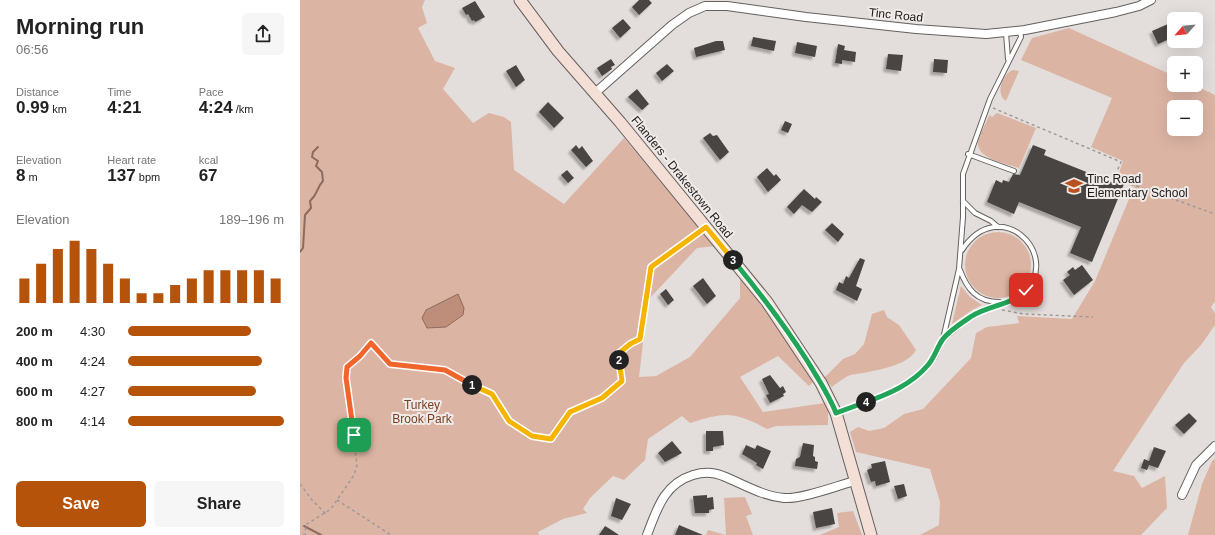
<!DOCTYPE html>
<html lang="en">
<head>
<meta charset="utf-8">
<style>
	:root { --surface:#fff; --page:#f6f6f6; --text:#222; --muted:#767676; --accent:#b45309 }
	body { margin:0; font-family:Helvetica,sans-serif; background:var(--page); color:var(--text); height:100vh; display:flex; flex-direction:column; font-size:15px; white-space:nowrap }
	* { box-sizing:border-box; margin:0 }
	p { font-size:13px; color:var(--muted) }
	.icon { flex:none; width:22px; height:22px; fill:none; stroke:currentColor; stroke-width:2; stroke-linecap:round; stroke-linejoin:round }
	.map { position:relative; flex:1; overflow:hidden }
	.side { display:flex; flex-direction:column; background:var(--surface); width:300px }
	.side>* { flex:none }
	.needle { width:26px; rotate:243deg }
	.tools { position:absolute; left:867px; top:12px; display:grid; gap:8px }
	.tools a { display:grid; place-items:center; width:36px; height:36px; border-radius:6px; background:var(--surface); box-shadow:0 4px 16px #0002; font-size:20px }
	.pin { position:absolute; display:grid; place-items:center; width:34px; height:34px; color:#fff; margin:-17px; border-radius:8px; box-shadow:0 2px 6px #0006 }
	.km { position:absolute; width:20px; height:20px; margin:-10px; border-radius:50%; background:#222; color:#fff; font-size:11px; line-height:20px; text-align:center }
	.round { display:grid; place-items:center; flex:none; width:42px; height:42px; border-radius:6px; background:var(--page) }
	.overview { display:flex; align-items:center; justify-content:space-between; height:68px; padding:0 16px }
	h1 { font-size:22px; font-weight:800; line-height:30px }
	.metrics { display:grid; grid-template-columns:repeat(3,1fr); gap:6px; height:68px; padding:4px 16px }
	.metrics div { display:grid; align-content:center }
	.metrics b { font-size:17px; font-weight:800 }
	.metrics small { font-size:11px; font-weight:400 }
	.metrics p { font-size:11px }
	.chart { height:112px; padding:8px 16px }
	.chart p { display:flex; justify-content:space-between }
	.chart svg { width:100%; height:72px; margin-top:4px; stroke:var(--accent); stroke-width:6 }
	.action { display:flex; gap:8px; margin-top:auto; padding:8px 16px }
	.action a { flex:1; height:46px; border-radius:6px; background:var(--accent); color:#fff; font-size:16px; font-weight:800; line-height:46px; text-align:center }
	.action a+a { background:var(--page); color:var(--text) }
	ul { padding:0 16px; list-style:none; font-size:13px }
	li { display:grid; grid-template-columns:64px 48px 1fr; align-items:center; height:30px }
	li i { height:10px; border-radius:5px; background:var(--accent) }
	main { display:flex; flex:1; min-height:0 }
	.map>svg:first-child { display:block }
	.green { fill:#dcb4a4; fill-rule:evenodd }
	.water { fill:#be8e7b; stroke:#8d6b5e }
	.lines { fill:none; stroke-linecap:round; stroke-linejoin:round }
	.stream { stroke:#8d6b5e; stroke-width:2 }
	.building { fill:#494442; filter:url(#shadow) }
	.lane-casing { stroke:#65605e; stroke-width:6 }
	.street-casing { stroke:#65605e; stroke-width:10 }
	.secondary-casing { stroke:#65605e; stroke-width:13 }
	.path { stroke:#9e9a98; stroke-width:1.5; stroke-dasharray:3 3; stroke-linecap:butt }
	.lane { stroke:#fff; stroke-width:4 }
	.street { stroke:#fff; stroke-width:8 }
	.secondary { stroke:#f4dfd6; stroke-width:11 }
	.split-1-casing { stroke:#fff; stroke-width:8 }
	.split-2-casing { stroke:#fff; stroke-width:8 }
	.split-3-casing { stroke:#fff; stroke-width:8 }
	.split-4-casing { stroke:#fff; stroke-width:8 }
	.split-5-casing { stroke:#fff; stroke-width:8 }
	.split-1 { stroke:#f0652b; stroke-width:5 }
	.split-2 { stroke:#f5b400; stroke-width:5 }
	.split-3 { stroke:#f5b400; stroke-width:5 }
	.split-4 { stroke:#22a559; stroke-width:5 }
	.split-5 { stroke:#22a559; stroke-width:5 }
	.labels { text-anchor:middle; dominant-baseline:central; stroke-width:4; stroke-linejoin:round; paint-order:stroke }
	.street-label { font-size:12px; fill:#1c1a1a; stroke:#f0ebe9 }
	.poi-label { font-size:12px; fill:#1c1a1a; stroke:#f0ebe9; text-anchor:start }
	.park-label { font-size:12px; fill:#7b3d22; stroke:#f0ebe9 }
</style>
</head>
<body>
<main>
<section class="side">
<div class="overview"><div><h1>Morning run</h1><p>06:56</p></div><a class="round"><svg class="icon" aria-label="share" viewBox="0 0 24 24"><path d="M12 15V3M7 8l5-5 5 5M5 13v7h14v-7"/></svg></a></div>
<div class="metrics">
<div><p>Distance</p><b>0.99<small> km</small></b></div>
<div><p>Time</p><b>4:21</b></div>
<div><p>Pace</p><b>4:24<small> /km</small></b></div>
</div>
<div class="metrics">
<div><p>Elevation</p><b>8<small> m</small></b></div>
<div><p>Heart rate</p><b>137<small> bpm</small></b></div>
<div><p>kcal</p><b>67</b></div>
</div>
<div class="chart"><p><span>Elevation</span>189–196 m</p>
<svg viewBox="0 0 160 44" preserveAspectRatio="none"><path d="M5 44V29M15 44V20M25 44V11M35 44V6M45 44V11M55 44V20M65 44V29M75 44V38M85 44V38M95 44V33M105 44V29M115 44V24M125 44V24M135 44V24M145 44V24M155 44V29"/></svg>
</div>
<ul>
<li><b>200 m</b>4:30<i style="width:79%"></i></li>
<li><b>400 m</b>4:24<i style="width:86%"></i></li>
<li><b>600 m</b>4:27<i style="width:82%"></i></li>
<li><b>800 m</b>4:14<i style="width:100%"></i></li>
</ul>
<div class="action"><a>Save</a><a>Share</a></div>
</section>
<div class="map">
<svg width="915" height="535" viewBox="0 0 915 535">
	<defs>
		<filter id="shadow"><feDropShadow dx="-3" dy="3" stdDeviation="1" flood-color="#0004"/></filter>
	</defs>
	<rect width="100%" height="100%" fill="#e3dedb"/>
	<path class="green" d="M0,0H125L122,7L127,23L118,28L135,61L155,68L143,89L173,123L189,113L204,117L211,122L214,170L264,204L324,138L416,246L397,248L348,300L339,377L356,376L390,357L440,298V274L513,382L509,386L478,356L440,377L463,412L525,403L528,412V425L476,426L467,429C433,411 426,412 390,423L382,416L348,439L345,460L324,480L313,476L290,498L283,509L287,513L263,519L238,532L239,535H0Z
		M769,28L874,76V85H894L915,95V301L911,307L915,313V325L901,345L884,363L813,471L834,476L842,488L865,476L867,508L841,535H620L639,525L640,502L630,469L556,452L550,432L558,427L569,431L584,428L604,414L623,409L671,358L676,333L687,327L719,323L717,316L772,319L795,281L834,187L817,179L823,161L791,147L812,98L721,60L732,38ZM874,107H896V129H874Z
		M713,70L719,71L706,101C695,94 702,74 713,70Z
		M697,113L736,128L719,168C707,164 676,159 678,142C679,134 685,126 688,118L690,115L692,117Z
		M665 265a33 33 0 1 1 66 0a33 33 0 1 1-66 0Z
		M661,286L670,297L682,305L672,310L652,324Z
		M584,310L587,317L599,325L616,350C608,365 579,370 563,373C558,374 552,374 548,376C542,379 537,383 532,387L524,378L543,359L555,354L564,344L572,314Z
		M915,459V535H888L902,484L912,461Z
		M445,497L452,514L446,516L453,535H406L408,530L426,535L424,498Z
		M553,511L562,535H520L539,527L537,513Z"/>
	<path class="water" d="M158,294L164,308L163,315L146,327L127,328L122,318L126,310Z"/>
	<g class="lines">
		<path class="stream" d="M0,252L3,248L5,215L11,208L10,201C19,193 16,188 23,181L22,172L16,166L18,161L12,157L13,152L18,147
			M4,526L21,535"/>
	</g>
	<path class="building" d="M339,0H349L352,3L339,15L332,7Z
		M175,1L185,17L175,22L174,20L172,21L168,14L166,15L162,8Z
		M323,19L331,28L320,38L312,28Z
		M868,24L874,37L858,44L852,31Z
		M453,37L476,41L474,51L451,46Z
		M416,41H423L425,50L396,57L394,48Z
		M497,42L517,46L515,57L495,53Z
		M538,44L545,46L544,50L556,52L555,62L542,60V64L535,63Z
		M588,54L603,55L601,71L586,69Z
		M311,59L315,65L311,67L312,69L302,76L297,68Z
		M634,59L648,60L647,73L633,72Z
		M367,64L374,71L362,81L356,73Z
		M216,65L225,80L216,87L206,71Z
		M337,89L349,104L342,110L328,97Z
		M248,102L264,118L254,128L239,112Z
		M485,121L492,124L488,133L481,130Z
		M410,133L413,136L417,135L429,152L420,160L403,138Z
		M276,145L279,149L282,146L293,161L286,167L271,150Z
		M733,145L746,150L744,155L814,183L815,180L824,184L792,262L770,253L781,227L719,202L714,214L687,202L696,180L702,183L703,180L709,182L713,174L720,175Z
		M467,168L474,176L476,174L481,180L468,192L457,177Z
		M267,170L274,178L268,183L261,175Z
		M504,189L515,199L516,197L522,202L512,212L502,205L494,214L487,207Z
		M532,223L544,234L538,242L525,230Z
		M560,258L565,260L556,286L562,289L557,301L536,290L539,282L543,284L546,276L549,278Z
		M782,265L793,280L774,295L763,280L770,275L767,272L773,267L775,270Z
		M403,278L416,296L407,304L393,286Z
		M366,289L374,300L368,305L360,294Z
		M470,375L480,388L483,386L486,392L483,394L484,396L470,403L466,395L469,394L462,379Z
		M889,413L897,421L884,434L875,425Z
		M406,431H423L424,445L413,447V451H406Z
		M372,441L382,453L365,462L358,453Z
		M503,443L514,445L513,456L515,457V461L518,462L517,469L495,466L496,459L500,457Z
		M446,445L455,449L457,445L471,451L463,469L456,465L457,463L442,454Z
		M854,447L866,451L858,468L849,465L847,470L841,468L844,459L849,461Z
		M585,461L590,482L576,486L575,481L571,482L567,470L572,468L571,464Z
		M604,484L607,496L598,499L594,486Z
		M407,495V498L413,497L414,509L409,510V513H395L393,496Z
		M316,498L331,504L322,520L311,516Z
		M532,508L535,524L516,528L513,512Z
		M379,525L403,535H375Z
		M305,526L310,529L319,535H299Z"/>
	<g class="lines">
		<g class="lane-casing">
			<path id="lane" d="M706,33L708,59
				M668,154L714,171
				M663,201L675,213L691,221L698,227
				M660,270C667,289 677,302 699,302
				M644,338C655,330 665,319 678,312C692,304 713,304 725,292C762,254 699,193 662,250
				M537,413L597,390L620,374L634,358L643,339L659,269L663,217V174L690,99L721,37L720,31"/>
		</g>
		<g class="street-casing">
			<path id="street" d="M295,93L372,25L389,13L405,6H427L506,17L616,29L686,34L725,30L816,12L839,6L851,0
				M882,495L896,465L915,446
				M347,535C357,509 364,484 393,475C403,472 414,472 423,476C443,484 462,496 484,498C503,499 536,486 555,481"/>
		</g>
		<g class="secondary-casing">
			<path id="secondary" d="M220,0L258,51L320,122L467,302L521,383L536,413L571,535"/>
		</g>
		<path class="path" d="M693,108L821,162L814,178L915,214
			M702,310L724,314L793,317
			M0,484L12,500L26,514
			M37,500L91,535
			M6,535L4,534L7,524L31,509L54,475L57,465L46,378L47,367L60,356L71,343L90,363L145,370L192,394L209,421L232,436L251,439L270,412L302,397L322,381L318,354L330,344L340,339L351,267L399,232"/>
		<use href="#lane" class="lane"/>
		<use href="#street" class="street"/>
		<use href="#secondary" class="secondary"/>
	</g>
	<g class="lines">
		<g class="split-1-casing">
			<path id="split-1" d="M54,435L46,378L47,367L60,356L71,343L90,364L145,370L172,385"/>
		</g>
		<g class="split-2-casing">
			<path id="split-2" d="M172,385L192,394L209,421L232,436L251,439L270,412L302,398L322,381L319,360"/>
		</g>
		<g class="split-3-casing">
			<path id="split-3" d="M319,360L318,354L330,344L340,339L351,267L406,227L433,260"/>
		</g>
		<g class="split-4-casing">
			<path id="split-4" d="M433,260C460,293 485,326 508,362C518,379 529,395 536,413L566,402"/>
		</g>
		<g class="split-5-casing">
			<path id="split-5" d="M566,402C589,394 612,384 628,365C635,357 637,347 643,339C650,330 663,322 672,316C689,305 713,305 726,290"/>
		</g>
		<use href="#split-1" class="split-1"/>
		<use href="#split-2" class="split-2"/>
		<use href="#split-3" class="split-3"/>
		<use href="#split-4" class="split-4"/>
		<use href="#split-5" class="split-5"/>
	</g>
	<defs>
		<g id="school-bare" transform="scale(1.38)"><path d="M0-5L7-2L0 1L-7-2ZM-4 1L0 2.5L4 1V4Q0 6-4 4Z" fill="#b85223" stroke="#f0ebe9" stroke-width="2.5" paint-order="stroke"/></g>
	</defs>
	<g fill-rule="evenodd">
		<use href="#school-bare" x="774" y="186"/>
	</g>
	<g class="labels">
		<g class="street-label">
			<text transform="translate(596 15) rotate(6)">Tinc Road</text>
			<text transform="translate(382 177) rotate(51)">Flanders - Drakestown Road</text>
		</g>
		<g class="poi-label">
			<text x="787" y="179">Tinc Road<tspan x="787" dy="14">Elementary School</tspan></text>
		</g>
		<g class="park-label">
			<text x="122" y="405">Turkey<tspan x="122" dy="14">Brook Park</tspan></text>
		</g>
	</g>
</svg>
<div class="tools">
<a><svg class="needle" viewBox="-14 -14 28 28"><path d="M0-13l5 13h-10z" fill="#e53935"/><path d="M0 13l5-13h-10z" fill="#767676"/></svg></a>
<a>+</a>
<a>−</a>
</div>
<div class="pin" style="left:54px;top:435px;background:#1e9e55"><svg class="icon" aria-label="arrive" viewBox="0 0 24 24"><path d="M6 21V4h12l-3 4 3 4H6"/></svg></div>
<div class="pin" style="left:726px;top:290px;background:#d93025"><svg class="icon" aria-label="check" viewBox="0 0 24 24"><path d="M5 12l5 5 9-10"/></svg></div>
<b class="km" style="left:172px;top:385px">1</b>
<b class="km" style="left:319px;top:360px">2</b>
<b class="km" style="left:433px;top:260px">3</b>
<b class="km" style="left:566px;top:402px">4</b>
</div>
</main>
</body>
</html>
